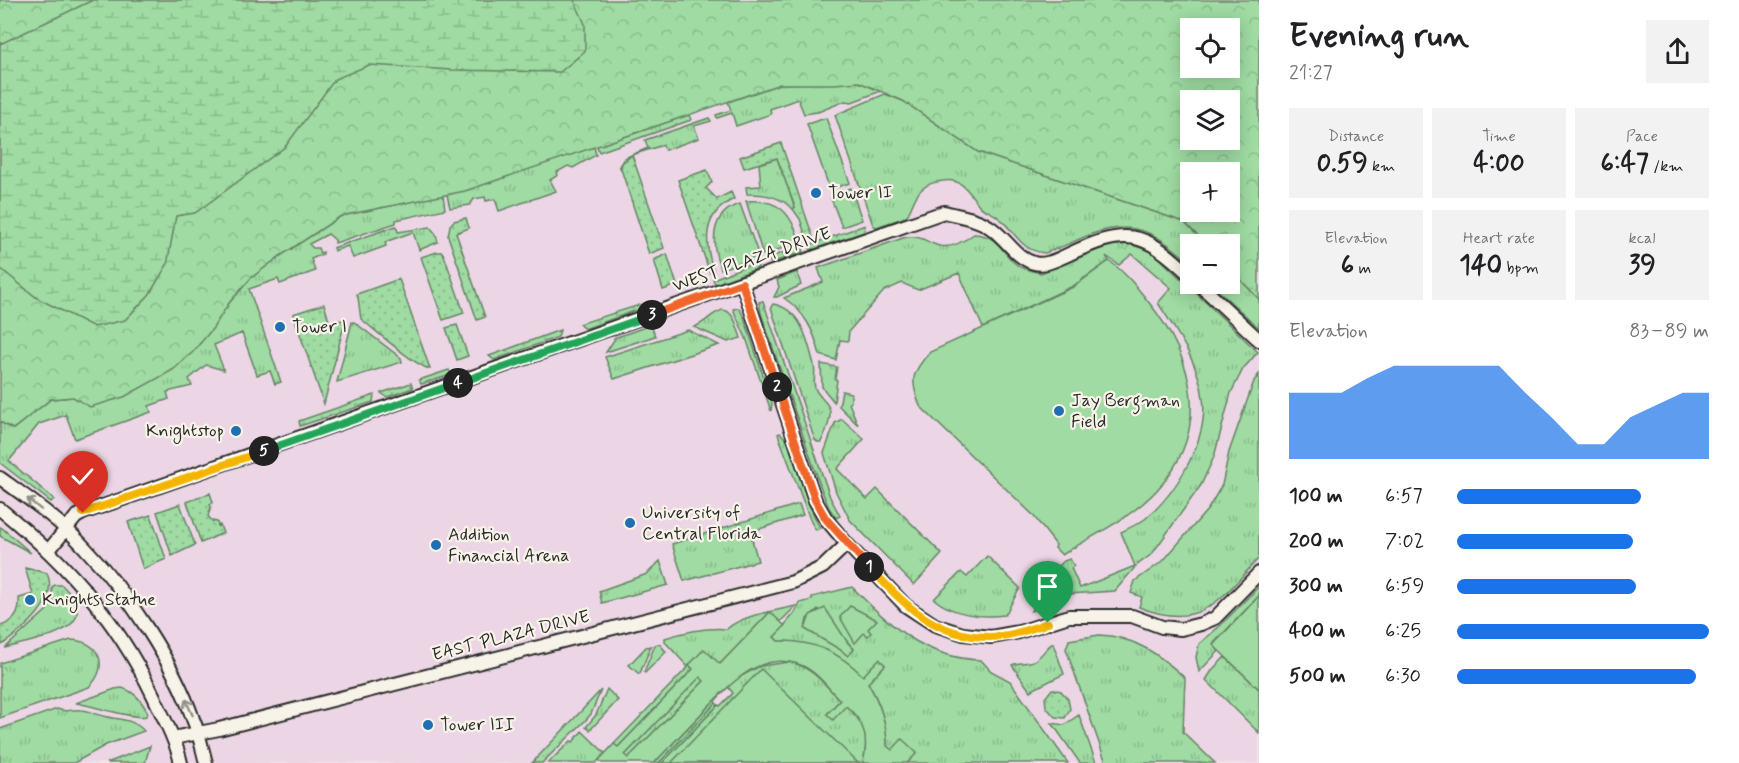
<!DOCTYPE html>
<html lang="en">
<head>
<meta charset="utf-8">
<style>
	:root { --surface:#fff; --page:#f2f2f2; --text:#202124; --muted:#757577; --accent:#1a73e8 }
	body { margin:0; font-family:Mynerve,sans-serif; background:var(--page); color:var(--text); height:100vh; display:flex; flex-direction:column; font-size:22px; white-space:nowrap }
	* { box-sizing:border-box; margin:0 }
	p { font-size:20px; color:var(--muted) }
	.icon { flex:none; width:33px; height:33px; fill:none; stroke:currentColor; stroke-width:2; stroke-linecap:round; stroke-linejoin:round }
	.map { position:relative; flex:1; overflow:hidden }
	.panel { display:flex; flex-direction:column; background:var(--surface); width:480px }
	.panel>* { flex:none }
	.controls { position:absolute; left:1180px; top:18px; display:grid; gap:12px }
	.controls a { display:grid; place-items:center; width:60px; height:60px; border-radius:0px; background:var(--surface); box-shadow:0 3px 15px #0003; font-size:30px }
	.pin { position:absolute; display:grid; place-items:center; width:51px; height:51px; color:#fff; margin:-62px -26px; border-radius:50% 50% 50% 0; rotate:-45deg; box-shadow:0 0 6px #0007 }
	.pin .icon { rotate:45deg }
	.km { position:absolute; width:30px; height:30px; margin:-15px; border-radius:50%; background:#222; color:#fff; font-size:16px; line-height:30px; text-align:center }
	.round { display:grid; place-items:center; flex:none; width:63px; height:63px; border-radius:0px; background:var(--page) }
	.overview { display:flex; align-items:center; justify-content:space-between; height:102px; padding:0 30px }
	h1 { font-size:33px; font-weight:700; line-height:45px }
	.figures { display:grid; grid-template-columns:repeat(3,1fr); gap:9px; height:102px; padding:6px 30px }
	.figures div { display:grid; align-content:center; border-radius:0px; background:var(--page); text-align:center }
	.figures b { font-size:26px; font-weight:700 }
	.figures small { font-size:16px; font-weight:400 }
	.figures p { font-size:16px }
	.chart { height:168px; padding:12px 30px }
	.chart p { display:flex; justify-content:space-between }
	.chart svg { width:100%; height:108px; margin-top:6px; fill:var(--accent); opacity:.7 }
	ul { padding:0 30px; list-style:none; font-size:20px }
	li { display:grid; grid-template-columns:96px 72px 1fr; align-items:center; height:45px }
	li i { height:15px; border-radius:8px; background:var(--accent) }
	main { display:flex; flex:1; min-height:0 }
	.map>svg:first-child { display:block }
	.built { fill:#ecd6e5; fill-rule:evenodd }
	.grass { fill:url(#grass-tufts); stroke:#658366; stroke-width:1.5; fill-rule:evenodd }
	.forest { fill:url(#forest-crowns); stroke:#658366; stroke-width:1.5; fill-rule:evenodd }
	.wetland { fill:url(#wetland-marsh); stroke:#658366; stroke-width:1.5 }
	.park { fill:url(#park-dots); stroke:#658366; stroke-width:1.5 }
	.pitch { fill:#9fdba2; stroke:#658366; stroke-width:1.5; fill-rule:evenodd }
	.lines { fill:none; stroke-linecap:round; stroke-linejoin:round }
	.minor-casing { stroke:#2b2b2b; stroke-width:16 }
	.minor { stroke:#f7f3e8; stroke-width:12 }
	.oneway { stroke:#918f8a }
	.split-1-casing { stroke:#fff; stroke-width:12 }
	.split-2-casing { stroke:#fff; stroke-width:12 }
	.split-3-casing { stroke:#fff; stroke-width:12 }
	.split-4-casing { stroke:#fff; stroke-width:12 }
	.split-5-casing { stroke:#fff; stroke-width:12 }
	.split-6-casing { stroke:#fff; stroke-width:12 }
	.split-1 { stroke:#f5b400; stroke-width:8 }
	.split-2 { stroke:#f0652b; stroke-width:8 }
	.split-3 { stroke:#f0652b; stroke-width:8 }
	.split-4 { stroke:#22a559; stroke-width:8 }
	.split-5 { stroke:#22a559; stroke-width:8 }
	.split-6 { stroke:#f5b400; stroke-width:8 }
	.poi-dot { fill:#1f6fb2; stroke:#f7f3e8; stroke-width:2 }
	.labels { text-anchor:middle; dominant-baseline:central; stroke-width:4.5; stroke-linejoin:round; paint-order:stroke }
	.poi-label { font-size:18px; fill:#2b2b2b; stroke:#f7f3e8; text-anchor:start }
	.street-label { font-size:18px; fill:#2b2b2b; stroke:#f7f3e8 }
</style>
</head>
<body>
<main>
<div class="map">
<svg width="1259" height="763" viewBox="0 0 1259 763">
	<defs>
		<pattern id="grass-tufts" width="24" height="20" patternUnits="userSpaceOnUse" patternTransform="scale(1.5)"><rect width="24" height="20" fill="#9fdba2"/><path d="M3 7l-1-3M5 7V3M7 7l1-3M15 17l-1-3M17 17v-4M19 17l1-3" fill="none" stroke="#89bc8c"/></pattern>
		<pattern id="forest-crowns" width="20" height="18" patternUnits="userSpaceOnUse" patternTransform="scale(1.5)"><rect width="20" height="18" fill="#9fdba2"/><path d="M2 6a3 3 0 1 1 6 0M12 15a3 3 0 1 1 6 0" fill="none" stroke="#89bc8c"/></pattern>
		<pattern id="wetland-marsh" width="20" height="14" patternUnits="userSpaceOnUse" patternTransform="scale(1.5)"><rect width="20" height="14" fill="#9fdba2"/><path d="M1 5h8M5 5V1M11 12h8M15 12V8" fill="none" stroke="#89bc8c"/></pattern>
		<pattern id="park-dots" width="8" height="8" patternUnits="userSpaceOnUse" patternTransform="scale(1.5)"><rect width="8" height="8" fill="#9fdba2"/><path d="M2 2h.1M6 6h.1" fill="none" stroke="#89bc8c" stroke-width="1.8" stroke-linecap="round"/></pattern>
	</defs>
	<rect width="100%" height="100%" fill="#f0e2e6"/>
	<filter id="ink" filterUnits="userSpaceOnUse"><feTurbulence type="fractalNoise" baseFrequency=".0167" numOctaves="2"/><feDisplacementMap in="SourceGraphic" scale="12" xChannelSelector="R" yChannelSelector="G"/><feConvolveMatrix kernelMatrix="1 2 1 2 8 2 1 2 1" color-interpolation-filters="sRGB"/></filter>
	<g filter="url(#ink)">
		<path class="built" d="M0,0H1259V763H0ZM1191,28H1230V68H1191ZM1191,100H1230V140H1191ZM1191,172H1230V212H1191ZM1191,244H1230V284H1191Z"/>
		<path class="grass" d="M859,82L881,91L852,102L845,101L818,112L804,114L798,99L770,109L771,114L736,126L732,113L717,118L716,115L731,110L728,102L780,84Z
			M885,94L903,101L978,152L1184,222L1206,244H1191V264C1161,235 1135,218 1092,234C1076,240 1061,248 1045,253C1018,251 1014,227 995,215C989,211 984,211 979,205C968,192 963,178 943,181C935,182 929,183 922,189C913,197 913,208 906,217L876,227L873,225L835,115Z
			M689,115L691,120L599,152L597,146Z
			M709,118L711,121L694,126L699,138L665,150L663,145L632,155L622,163L621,169L619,166L624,158L648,148L645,140Z
			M826,118L850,183L831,189L829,187L807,124Z
			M594,147L596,155L573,168L568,166L557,172L558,175L550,180L556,191L499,211L495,199L486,201L485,197L474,199L470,205L450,208L447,195Z
			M777,158L795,207L793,209C779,196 766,194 747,194L746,187L761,186L759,164Z
			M851,188L862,220L842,227L831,198L835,196V194Z
			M443,195L445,209L396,220V223L335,243V240L328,234L309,244L313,248H318L320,253L323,252V254L311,259L315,271L280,284L278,279L249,289L281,382L275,384L270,371L257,375L242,333L214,345L224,370L206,365L189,379L192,386L167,392L169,399L149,406L151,412L75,439L66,415L39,424L9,461L54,499L51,502L0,463V422L13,429L51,399L73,397L229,303L251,278L280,256L341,216Z
			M746,201C779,198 791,213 800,242L763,255Z
			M740,204L759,256L721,269C711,246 709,213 740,204Z
			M396,226L398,232L430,227L436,234L438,242L419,250L413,232L385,242L386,246L353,258L348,246L334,251L333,248Z
			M974,234C998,235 1001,252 1017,265C1024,270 1032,271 1041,273L1100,249L1113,245L1131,244L1154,253L1258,352L1243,369L1231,393L1214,457L1201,485L1152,554L1136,566L1115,591L1069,594L1034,607V610L1031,611L1058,567L1064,561L1070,559L1074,566L1071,568L1080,588L1135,566L1121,532C1129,528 1138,524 1145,519C1176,494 1209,439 1203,398C1199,363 1177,332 1158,303L1171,288L1132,254L1119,265L1106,256L1109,261L1073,286L983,328L959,273L918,290L902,283L884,291L849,331L848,341L840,340L836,360L820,355C814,331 805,312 784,298L823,282L818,268L903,238C933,230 932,264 974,234Z
			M1230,269L1259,299V328L1211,284H1230Z
			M797,272L801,285L777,297H774L779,287L777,280Z
			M763,301L830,497L840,516L836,518L829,508L822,491L761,313L759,302Z
			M773,304C802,309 808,342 814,365C816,372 813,381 815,388C818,397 829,402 830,411C831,421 825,434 821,442H817L814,438L774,317L771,307Z
			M739,308L744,317L772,403L771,411L746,338L733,309Z
			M723,310C735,312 737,328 741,338L728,342L694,327C706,323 711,313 723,310Z
			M352,322H354L401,358L402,362L337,382Z
			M651,325L655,336L606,352L614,340V338Z
			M688,330L719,345L614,379L605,357Z
			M821,364L837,367L835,379L837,380L834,402L822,387Z
			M1259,374V558C1220,599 1202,632 1139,607L1142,597L1131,593L1135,581L1163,561L1208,509L1222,485L1229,452L1254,381Z
			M842,391L851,393V402L849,403L858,425L839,406Z
			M842,419L864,439L837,469L867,499L877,489L942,554L914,585L850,520L836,492L824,453L835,423Z
			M780,433L787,440L809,505L820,528L816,530L811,522L779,437L778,434Z
			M799,504L803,515L750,532L758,561L684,581L672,544Z
			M0,527L2,528L31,553L0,536Z
			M987,556L1020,588L1005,615C981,618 953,615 934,599L961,572L967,577Z
			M660,561L668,585L602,603L599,591L647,574Z
			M55,585H62C109,630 36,639 5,648L47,610L52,602V587Z
			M1259,586V596L1213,644L1219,651L1199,672L1196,657L1199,644L1221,625Z
			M852,587C890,625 923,658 981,660L991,671L1010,681L1068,763H907L916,753L891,750L887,746C887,723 880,703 868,683L885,665L880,660L863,677C839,652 812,642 778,641L774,637L794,614L800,603L812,600V597ZM818,609L854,649L848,656L841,650L805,629L807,619Z
			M796,606L780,622L770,612L720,664L704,650L689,666L693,669L617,748L614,744L688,667L665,642V638C685,632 706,627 727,629C742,615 775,611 796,606Z
			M1099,635C1134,636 1160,655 1185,678L1183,732L1215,763H1106L1066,649L1069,640Z
			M71,640C100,641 110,667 89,687L0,718V663Z
			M1053,643L1064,674L1030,691L1012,665C1018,662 1025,664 1033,661C1042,657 1045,648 1053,643Z
			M660,644L666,652L645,673L644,672L655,645Z
			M651,646L640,673L639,674L629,665L646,647Z
			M1225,657L1259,689V733L1206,680L1213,669Z
			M790,662C812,667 825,685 840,700L827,714L846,706C866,724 869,736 863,763H662L718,705L720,706L733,693L728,687L715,701L716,703L659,763H654L734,680L760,666Z
			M700,676L705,680L628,758L625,755Z
			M122,688C136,692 142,702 148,713L146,716C136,720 91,705 76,703L115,689Z
			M607,689L618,700L590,730L586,727L596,715Z
			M601,690L591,714L585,721L542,763H532Z
			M57,709C66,713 72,709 81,710C88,710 93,713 100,715C115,720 132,717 144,731L106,745L74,763H0V729Z
			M1079,715L1096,763H1080L1052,723L1064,725Z
			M582,731L605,753L596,763H548L571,741L573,742Z
			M150,746L145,763H107Z"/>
		<path class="forest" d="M0,0H1259V299L1230,269V244H1206L1184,222L978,152L903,101L859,82L835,84H780L465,191L341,216L280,256L251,278L229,303L213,328L193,352L173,370L124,397L90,407L73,397L51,399L13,429L0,422ZM1191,28H1230V68H1191ZM1191,100H1230V140H1191ZM1191,172H1230V212H1191Z"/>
		<path class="wetland" d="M93,0H574L585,24V51L560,72L452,70L369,65L335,79L285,147L195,213L176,216L167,265L149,295L125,320L94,327L37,298L0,268V44Z"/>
		<path class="park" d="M781,143L813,237L807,240L800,219L793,209L795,207L777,158L744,168L740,157Z
			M632,155L664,248L649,254L621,169L622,163Z
			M707,170L712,182L706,188L717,199L731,192L734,199C702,214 704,243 714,272L710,273L678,180Z
			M466,218L469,228L456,233L485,317L477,320L448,236L450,225L454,221Z
			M865,225L864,232L811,250L809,245Z
			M802,246L804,252L771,263L767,258Z
			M437,252H442L444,255L464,313L443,320L421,257Z
			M667,254L677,285L663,290L654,260Z
			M758,261V268L715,284L713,279Z
			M399,279L430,369C415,366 375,330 361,319C359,310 360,304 357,294Z
			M652,301L651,305L587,328H583L579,324Z
			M324,304L329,321L332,322L342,320L344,325L324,404L293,314Z
			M457,325L468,356L457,360L446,328Z
			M560,330L558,337L494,360L489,356Z
			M449,370L451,375L421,384L419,380Z
			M411,383L413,388L387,397L381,393Z
			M374,395L373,402L300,426L299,421Z
			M210,493L213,502L210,505L211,507L208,516L212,521L217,522L218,526L220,525L223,533L201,543L187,502Z
			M180,504L195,545L172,556L157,512Z
			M151,515L166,559L143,569L128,522Z
			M25,568L47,573C60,602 22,631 2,645L0,626C15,622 20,613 19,598L33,594Z
			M1052,689L1061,691L1068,699L1070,709L1065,718L1055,717L1046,707L1045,698Z"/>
		<path class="pitch" d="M1109,261C1124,271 1136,286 1147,300C1195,359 1212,429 1157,490C1130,519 1095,534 1062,555L1055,548L1056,545L1032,514L920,406C910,380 911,373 930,352L1073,287Z
			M1259,596V689L1213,645Z
			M850,606L877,620L868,629L871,633L868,636L864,633L855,643L840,617Z
			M825,608L848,643L854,649L848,656L841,650L805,629L810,615Z
			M770,612L785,626L774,637L778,641C811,640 840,652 863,676L879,659L885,665L868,683C880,703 887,722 887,746L892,750L902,739L917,753L907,763H863C869,739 865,722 846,706L833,720L827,714L840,700C828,688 815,669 798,664C756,650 724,691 698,717C683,732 669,748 654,763H602L599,760L614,744L618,747L693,669L689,665L704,649L720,664ZM700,677L704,681L628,758L625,755Z
			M761,669L858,763H671Z
			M716,703L718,705L662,763H659Z"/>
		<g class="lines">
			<g class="minor-casing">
				<path id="minor" d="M742,283L815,500L826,519L847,544L906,606L935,625L963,634L991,637L1019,632L1069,616H1132L1162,627L1181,629L1201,624L1215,618L1259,573
					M1199,284L1259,340
					M0,478C29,499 61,521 85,548C126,591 174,663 193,719C199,733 202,748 206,763
					M0,509C71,566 124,628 161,712C169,728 177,745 181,763
					M49,550L76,517L83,513L944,212C958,216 977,218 988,226C1005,236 1015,258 1034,263C1045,266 1056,260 1065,256C1126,227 1142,229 1191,276
					M173,738L219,729L793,582L823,567L847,544"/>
			</g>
			<use href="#minor" class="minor"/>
		</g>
		<defs><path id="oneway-shaft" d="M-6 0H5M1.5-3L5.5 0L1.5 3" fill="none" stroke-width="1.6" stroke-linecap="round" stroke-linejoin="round" transform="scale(1.5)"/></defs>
		<g class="oneway">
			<use href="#oneway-shaft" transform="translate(34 504) rotate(-141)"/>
			<use href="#oneway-shaft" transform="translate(189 707) rotate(-114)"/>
		</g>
	</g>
	<g class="lines" filter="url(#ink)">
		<g class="split-1-casing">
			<path id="split-1" d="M869,567C904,604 934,637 989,637C1009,637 1030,629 1048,623"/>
		</g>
		<g class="split-2-casing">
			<path id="split-2" d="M777,387L815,500L826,519L869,567"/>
		</g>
		<g class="split-3-casing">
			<path id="split-3" d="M652,315L742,283L777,387"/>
		</g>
		<g class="split-4-casing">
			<path id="split-4" d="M458,383L652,315"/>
		</g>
		<g class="split-5-casing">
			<path id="split-5" d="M264,451L458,383"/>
		</g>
		<g class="split-6-casing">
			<path id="split-6" d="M83,513L264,451"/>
		</g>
		<use href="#split-1" class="split-1"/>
		<use href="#split-2" class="split-2"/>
		<use href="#split-3" class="split-3"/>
		<use href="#split-4" class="split-4"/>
		<use href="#split-5" class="split-5"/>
		<use href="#split-6" class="split-6"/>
	</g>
	<g class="poi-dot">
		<circle cx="816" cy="193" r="6"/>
		<circle cx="280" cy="327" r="6"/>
		<circle cx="1059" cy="411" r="6"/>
		<circle cx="236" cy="431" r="6"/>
		<circle cx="630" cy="523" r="6"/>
		<circle cx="436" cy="545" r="6"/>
		<circle cx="30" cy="600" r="6"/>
		<circle cx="428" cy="725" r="6"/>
	</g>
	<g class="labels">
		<g class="poi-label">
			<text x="828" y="193">Tower II</text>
			<text x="292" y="327">Tower I</text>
			<text x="1071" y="401">Jay Bergman<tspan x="1071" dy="21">Field</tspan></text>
			<text x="224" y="431" text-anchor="end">Knightstop</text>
			<text x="642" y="513">University of<tspan x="642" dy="21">Central Florida</tspan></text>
			<text x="448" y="535">Addition<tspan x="448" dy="21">Financial Arena</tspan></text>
			<text x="42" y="600">Knights Statue</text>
			<text x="440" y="725">Tower III</text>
		</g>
		<g class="street-label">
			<text transform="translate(752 260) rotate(-19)">WEST PLAZA DRIVE</text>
			<text transform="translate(511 636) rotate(-14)">EAST PLAZA DRIVE</text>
		</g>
	</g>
</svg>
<div class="controls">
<a><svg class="icon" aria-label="locate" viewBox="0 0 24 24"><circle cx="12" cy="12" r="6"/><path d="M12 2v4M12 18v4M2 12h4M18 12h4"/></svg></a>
<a><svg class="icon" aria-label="layers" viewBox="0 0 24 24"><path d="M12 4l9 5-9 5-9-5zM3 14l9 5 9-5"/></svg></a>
<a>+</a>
<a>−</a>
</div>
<div class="pin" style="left:1048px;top:623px;background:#1e9e55"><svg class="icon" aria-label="arrive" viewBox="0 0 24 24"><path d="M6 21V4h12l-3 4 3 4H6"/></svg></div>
<div class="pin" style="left:83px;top:513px;background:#d93025"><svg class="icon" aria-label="check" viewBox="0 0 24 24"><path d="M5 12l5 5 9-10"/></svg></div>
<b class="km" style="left:869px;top:567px">1</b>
<b class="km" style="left:777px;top:387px">2</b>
<b class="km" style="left:652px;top:315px">3</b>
<b class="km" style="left:458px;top:383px">4</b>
<b class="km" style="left:264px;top:451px">5</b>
</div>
<section class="panel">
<div class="overview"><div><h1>Evening run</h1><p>21:27</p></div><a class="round"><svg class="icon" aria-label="share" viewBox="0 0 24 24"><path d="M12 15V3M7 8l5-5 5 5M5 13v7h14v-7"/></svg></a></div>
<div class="figures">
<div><p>Distance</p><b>0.59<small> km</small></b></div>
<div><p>Time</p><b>4:00</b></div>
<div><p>Pace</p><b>6:47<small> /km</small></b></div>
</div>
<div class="figures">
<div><p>Elevation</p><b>6<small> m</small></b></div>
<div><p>Heart rate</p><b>140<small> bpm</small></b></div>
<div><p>kcal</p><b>39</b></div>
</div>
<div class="chart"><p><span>Elevation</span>83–89 m</p>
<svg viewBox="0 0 160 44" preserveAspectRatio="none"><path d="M0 44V17L10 17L20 17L30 11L40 6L50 6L60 6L70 6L80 6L90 17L100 27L110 38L120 38L130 27L140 22L150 17L160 17V44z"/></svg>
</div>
<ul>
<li><b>100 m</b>6:57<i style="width:73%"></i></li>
<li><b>200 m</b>7:02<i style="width:70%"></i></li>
<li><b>300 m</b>6:59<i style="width:71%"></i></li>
<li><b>400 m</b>6:25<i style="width:100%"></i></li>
<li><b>500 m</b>6:30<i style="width:95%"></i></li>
</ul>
</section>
</main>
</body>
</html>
